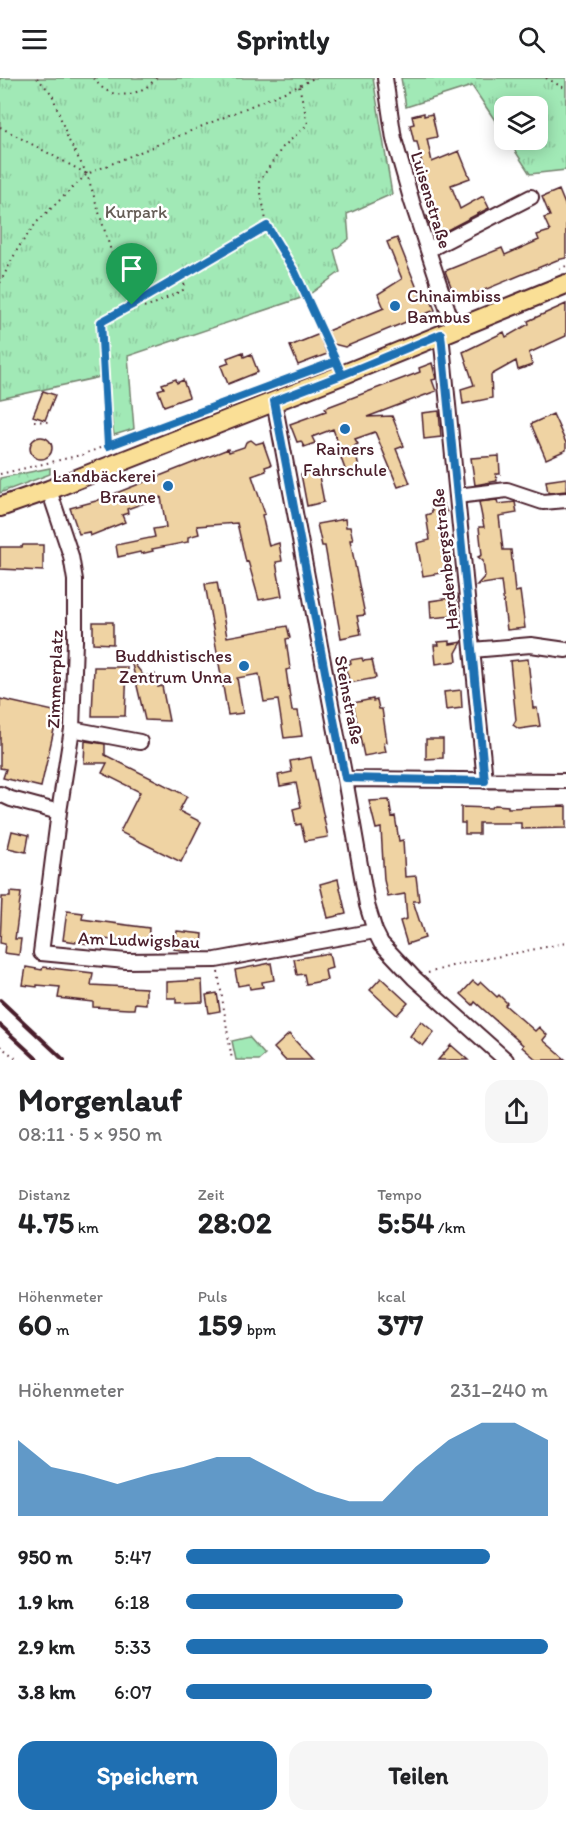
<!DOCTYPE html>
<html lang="de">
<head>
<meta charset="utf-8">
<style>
	:root { --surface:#fff; --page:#f6f6f6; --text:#202124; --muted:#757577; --accent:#1f6fb2 }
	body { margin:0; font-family:Itim,sans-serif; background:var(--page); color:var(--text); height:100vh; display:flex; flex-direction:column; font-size:22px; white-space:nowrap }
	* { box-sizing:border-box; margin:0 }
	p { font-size:20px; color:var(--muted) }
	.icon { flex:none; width:33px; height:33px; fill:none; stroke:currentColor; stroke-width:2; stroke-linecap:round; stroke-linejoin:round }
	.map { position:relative; height:982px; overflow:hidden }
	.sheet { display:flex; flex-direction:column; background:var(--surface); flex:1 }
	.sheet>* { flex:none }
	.fabs { position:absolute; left:494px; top:18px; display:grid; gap:12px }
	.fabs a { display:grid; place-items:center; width:54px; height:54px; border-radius:12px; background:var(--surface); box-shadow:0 3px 15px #0003; font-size:30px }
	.pin { position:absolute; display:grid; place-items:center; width:51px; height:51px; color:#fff; margin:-62px -26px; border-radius:50% 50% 50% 0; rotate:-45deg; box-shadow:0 0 6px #0007 }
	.pin .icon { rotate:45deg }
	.round { display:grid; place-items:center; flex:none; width:63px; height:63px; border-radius:18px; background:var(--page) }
	.overview { display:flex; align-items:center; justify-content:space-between; height:102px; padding:0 18px }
	h1 { font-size:33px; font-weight:700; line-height:45px }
	.metrics { display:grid; grid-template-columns:repeat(3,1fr); gap:9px; height:102px; padding:6px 18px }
	.metrics div { display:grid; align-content:center }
	.metrics b { font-size:30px; font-weight:700 }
	.metrics small { font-size:16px; font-weight:400 }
	.metrics p { font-size:16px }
	.chart { height:168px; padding:12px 18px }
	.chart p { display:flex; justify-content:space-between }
	.chart svg { width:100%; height:108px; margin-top:6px; fill:var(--accent); opacity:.7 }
	.cta { display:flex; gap:12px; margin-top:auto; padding:12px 18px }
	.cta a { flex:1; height:69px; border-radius:18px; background:var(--accent); color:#fff; font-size:24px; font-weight:700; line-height:69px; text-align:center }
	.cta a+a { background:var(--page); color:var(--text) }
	ul { padding:0 18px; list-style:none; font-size:20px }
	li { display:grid; grid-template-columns:96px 72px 1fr; align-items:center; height:45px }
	li i { height:15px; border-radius:8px; background:var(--accent) }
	header { display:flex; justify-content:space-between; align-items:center; height:78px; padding:0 18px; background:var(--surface); font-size:27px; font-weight:700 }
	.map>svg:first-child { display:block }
	.forest { fill:url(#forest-crowns); stroke:#768470; stroke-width:1.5 }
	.park { fill:url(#park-tufts); stroke:#768470; stroke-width:1.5 }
	.building { fill:#efd3a3; stroke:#4a1f2b; stroke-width:1.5 }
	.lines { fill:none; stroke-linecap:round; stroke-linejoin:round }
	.minor-casing { stroke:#4a1f2b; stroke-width:18 }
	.major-casing { stroke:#4a1f2b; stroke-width:22 }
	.path { stroke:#4a1f2b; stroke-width:2; stroke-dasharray:1.5 4.5; stroke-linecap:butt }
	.minor { stroke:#fff; stroke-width:14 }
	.major { stroke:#fadf96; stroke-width:18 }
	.rail { stroke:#4a1f2b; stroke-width:4 }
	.route-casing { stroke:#fff; stroke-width:12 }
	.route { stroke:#1f6fb2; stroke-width:8 }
	.poi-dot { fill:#1f6fb2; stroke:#fff; stroke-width:2 }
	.labels { text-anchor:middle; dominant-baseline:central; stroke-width:5; stroke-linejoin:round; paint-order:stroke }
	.street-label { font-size:18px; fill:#4a1f2b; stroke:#fff }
	.park-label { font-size:18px; fill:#645c55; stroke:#fff }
	.poi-label { font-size:18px; fill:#4a1f2b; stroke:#fff; text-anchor:end }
</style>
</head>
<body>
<header><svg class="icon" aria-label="menu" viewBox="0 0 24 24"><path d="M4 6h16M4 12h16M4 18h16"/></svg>Sprintly<svg class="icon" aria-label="search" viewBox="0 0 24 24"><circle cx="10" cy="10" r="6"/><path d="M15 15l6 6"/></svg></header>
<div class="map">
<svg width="566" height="982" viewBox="0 0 566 982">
	<defs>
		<pattern id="forest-crowns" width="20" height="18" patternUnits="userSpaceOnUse" patternTransform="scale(1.5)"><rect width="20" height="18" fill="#a1e9b6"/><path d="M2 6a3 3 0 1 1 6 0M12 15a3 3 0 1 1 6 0" fill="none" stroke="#8cc79d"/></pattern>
		<pattern id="park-tufts" width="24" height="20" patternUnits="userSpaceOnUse" patternTransform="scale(1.5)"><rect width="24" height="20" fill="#a1e9b6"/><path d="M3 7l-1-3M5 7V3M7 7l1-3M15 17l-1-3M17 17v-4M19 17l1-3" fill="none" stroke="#8cc79d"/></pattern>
	</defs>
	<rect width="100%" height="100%" fill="#fff"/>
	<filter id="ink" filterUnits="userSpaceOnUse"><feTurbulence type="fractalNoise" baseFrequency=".0167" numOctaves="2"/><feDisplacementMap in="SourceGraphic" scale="12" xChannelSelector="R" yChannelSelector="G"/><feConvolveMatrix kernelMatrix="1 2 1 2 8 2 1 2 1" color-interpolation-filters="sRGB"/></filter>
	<g filter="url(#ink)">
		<path class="forest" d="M50,390V396L0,415V400Z"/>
		<path class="park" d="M0,0H373L392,116L347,136L349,161L334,172L340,194L307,218L128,278L134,351L114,357L105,298L0,321Z
			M401,0H566V92L530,96L508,62H537V28H504V56L472,8L406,29Z
			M249,959L265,977L259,982H236L232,963Z"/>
		<path class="building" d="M424,35V38L432,36L437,59L427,61L432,84L459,73L470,100L451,107L460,131L483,118L489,130L434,159L427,138L431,137L414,94L423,90L417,64H414L410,47L414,46L412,38Z
			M559,112L566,129V180L557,182L460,222L456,221L445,193L502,170L505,177L539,162L537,157L550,153L544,140L550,138L542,119Z
			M397,160L420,218L428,215L435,232L345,269L322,263L327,276L298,287L290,268L384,230L378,216L402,201L387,164Z
			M566,226V258L529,275L532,287L518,292L516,283L491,297L492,320L463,326L461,311L474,307L463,274L504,254L506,259L529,246L528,243Z
			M243,274L244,279L251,276L258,294L228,306L221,288L229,285L227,280Z
			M432,285L436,301L432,302L436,313L367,339L392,338L404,368L396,371L410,405L398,409L375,354L355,361L358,366L354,368L359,390L346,394L341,380L343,379L333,351L312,359L315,365L304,369L301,363L297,364L290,346L326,333L325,330L420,294L419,290Z
			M176,301L177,305L183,302L189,319L164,328L158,312L164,310L162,306Z
			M43,313L55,317L45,342L33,338Z
			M439,333L441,359L424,361L422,335Z
			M553,336L566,365V372L546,381L531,346Z
			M30 370a11 11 0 1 1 22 0a11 11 0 1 1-22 0Z
			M251,362L256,366L263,364L271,387L265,389L266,393L252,398L265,436L262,437L269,468L279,465L282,483L276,484L282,518L259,522L248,483L246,484L237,445L197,448L199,456L188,459V464L152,471L153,473L141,476L140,474L118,479L116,467L155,459L153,451L166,449L161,419L127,431L128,435L122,437L125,444L90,458L89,454L79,456L70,430L96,423L228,371L229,374L244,369L246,364Z
			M499,378L500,396H496L497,403L475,407L471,380Z
			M318,393L324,424L307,428L301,396Z
			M566,400V413L548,415L546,403Z
			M497,422L498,426L515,424L517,435L499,438L503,472H511L515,514L520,513L525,550L507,552L501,503L477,507L485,498L483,483L478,479L482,477L479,449H484L479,424Z
			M442,424L447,434L443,444L439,445L447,494L423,498L417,465L430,462L426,437L432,435L431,425Z
			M345,441L346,449H350L353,462H350L365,537L357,538L361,556L341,560L325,468H322L317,446Z
			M23,467H43V493L0,491V469H22Z
			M217,504L227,559L287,548L290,560L286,561L290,591L286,592L292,633H298L302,658L284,660L278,622L264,624L259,596L237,600L243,635L228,637L205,506Z
			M458,519L451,529L452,538L431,540L430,523Z
			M93,544H113V566L93,565Z
			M450,563V566L462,564L456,575L457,583L436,586L434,567H439L438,564Z
			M362,580L363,583L372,582L376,600L350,605L345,589L351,585L350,582Z
			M528,581L533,630H537L540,648L519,651L513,647L516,642L515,632L510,583Z
			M131,582L144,598L155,596L158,609L162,608L169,643L145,642Z
			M94,589H127L125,638H92Z
			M461,612L462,630L446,632L444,614Z
			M0,621L58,634L41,709L3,700L6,691L0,690Z
			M373,621V623L377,622L379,631H382L387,664L384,665L386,674L364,678L353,625Z
			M426,661H443V680L426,681Z
			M85,663L105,666V677L187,718L179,733L201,744L181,784L120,754L140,714L102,695L107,685H84Z
			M311,679L328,759L305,763L301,746L296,747L293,731L301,729L296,705L280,708L278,697L292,694L290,683Z
			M389,722L392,739L395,738L399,763L403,762L405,799L416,798L419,823H413L425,860L407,866L400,843L407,841L405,816L388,819L384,802L381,750L376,751L369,723Z
			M495,727L508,728V730L566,728V750L521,751V745H479V756H465V745H461V729L491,730Z
			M12,753L29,757L26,774L8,770Z
			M338,801L346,836L328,840L320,806Z
			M10,814L21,815L15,861H21L19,877L4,875L5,866L0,865L2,819H10Z
			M67,833L83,835L82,841L149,850L148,867L90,859L89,866L63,862Z
			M177,853L203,856L202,867L191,865L190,873L174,871Z
			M329,875L332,890L325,892L327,902L306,906L304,896L297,897L294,881Z
			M271,885L274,902L262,904L263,909L256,910L250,911L249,906L238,908L235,892Z
			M26,889L42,892L43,889L93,895L91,907L146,910V926L135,925L134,931H128L93,929V924L58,920L60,909L37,907V909L23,907Z
			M381,900L408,925L397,937L370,912Z
			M202,902L203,924L176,925V920H167V904Z
			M473,903L478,907L481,904L497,919L499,917L507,925L505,927L535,953L539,949L547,957L543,962L566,982H537L522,969L523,967L475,924L473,927L461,916Z
			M217,915L220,933L209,935L206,917Z
			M421,943L434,954L423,968L410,958Z
			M289,956L313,982H285L274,970Z
			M451,967L468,982H438Z"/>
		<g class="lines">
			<g class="minor-casing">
				<path id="minor" d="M385,0L394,61L412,124L454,251
					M428,172L531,119
					M441,256L485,703
					M274,323L345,701L367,827L375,853L381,865L414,900L506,982
					M457,418L507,412L543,424L566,422
					M472,572L531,567L566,572
					M72,651L140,664
					M345,701L566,703
					M0,716L11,721L59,734L72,651L75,563V502L71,478L49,412
					M59,734L41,875L126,883L216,882L375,853"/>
			</g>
			<g class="major-casing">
				<path id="major" d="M0,429L49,412L342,297L566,206"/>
			</g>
			<path class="path" d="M37,0L52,16L68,61L87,96L112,176L132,227
				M94,0C108,24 140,20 156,0
				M546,0L566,11
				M0,49L87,96
				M267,148L295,194L337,284
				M559,191L566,188
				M0,205L18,170L37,144L87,96L299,8L314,0
				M132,227L148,229L183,212L187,196
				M34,343L49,344
				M108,368L101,244L267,148L259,104L282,70L308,46L299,8
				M0,396L81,377L245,317
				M218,894L232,982
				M428,895L455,887L566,865
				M0,968L18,982"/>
			<use href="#minor" class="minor"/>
			<use href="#major" class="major"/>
			<path class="rail" d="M0,922L64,982
				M0,947L38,982"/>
		</g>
	</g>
	<g class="lines" filter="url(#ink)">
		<g class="route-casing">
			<path id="route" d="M132,227L267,148L295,194L336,283L342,297L274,323L345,700L485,703L441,256L342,297L336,283L108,368L101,244L132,227"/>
		</g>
		<use href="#route" class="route"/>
	</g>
	<g class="poi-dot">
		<circle cx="395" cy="228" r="6"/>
		<circle cx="345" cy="351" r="6"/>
		<circle cx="168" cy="408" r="6"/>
		<circle cx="244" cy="588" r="6"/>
	</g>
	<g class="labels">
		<g class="street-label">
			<text transform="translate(431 122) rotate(73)">Luisenstraße</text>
			<text transform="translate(445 481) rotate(-96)">Hardenbergstraße</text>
			<text transform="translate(55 601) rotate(-88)">Zimmerplatz</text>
			<text transform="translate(349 622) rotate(79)">Steinstraße</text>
			<text transform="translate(139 862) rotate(2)">Am Ludwigsbau</text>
		</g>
		<g class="park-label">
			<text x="136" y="134">Kurpark</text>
		</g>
		<g class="poi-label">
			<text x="407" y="218" text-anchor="start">Chinaimbiss<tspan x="407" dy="21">Bambus</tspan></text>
			<text x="345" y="371" text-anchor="middle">Rainers<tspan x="345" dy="21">Fahrschule</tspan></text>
			<text x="156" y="398">Landbäckerei<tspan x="156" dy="21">Braune</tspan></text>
			<text x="232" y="578">Buddhistisches<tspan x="232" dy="21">Zentrum Unna</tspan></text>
		</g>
	</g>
</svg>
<div class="fabs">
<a><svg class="icon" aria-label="layers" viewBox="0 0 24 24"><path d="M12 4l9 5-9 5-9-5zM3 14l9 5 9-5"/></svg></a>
</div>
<div class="pin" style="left:132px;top:227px;background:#1e9e55"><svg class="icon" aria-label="arrive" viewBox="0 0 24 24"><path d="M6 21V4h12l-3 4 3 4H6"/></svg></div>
</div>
<section class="sheet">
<div class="overview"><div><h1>Morgenlauf</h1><p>08:11 · 5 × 950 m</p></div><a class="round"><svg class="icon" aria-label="share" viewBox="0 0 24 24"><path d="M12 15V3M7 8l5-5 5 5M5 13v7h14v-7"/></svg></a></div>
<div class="metrics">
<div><p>Distanz</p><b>4.75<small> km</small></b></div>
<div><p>Zeit</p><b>28:02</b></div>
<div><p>Tempo</p><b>5:54<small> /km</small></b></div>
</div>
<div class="metrics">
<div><p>Höhenmeter</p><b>60<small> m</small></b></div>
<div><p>Puls</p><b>159<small> bpm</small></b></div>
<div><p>kcal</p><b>377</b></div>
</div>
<div class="chart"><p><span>Höhenmeter</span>231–240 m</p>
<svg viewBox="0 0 160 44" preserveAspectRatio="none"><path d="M0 44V13L10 24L20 27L30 31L40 27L50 24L60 20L70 20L80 27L90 34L100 38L110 38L120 24L130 13L140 6L150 6L160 13V44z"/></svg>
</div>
<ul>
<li><b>950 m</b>5:47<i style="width:84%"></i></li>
<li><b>1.9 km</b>6:18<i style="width:60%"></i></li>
<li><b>2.9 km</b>5:33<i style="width:100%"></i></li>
<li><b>3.8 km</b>6:07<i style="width:68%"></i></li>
</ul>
<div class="cta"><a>Speichern</a><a>Teilen</a></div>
</section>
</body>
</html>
